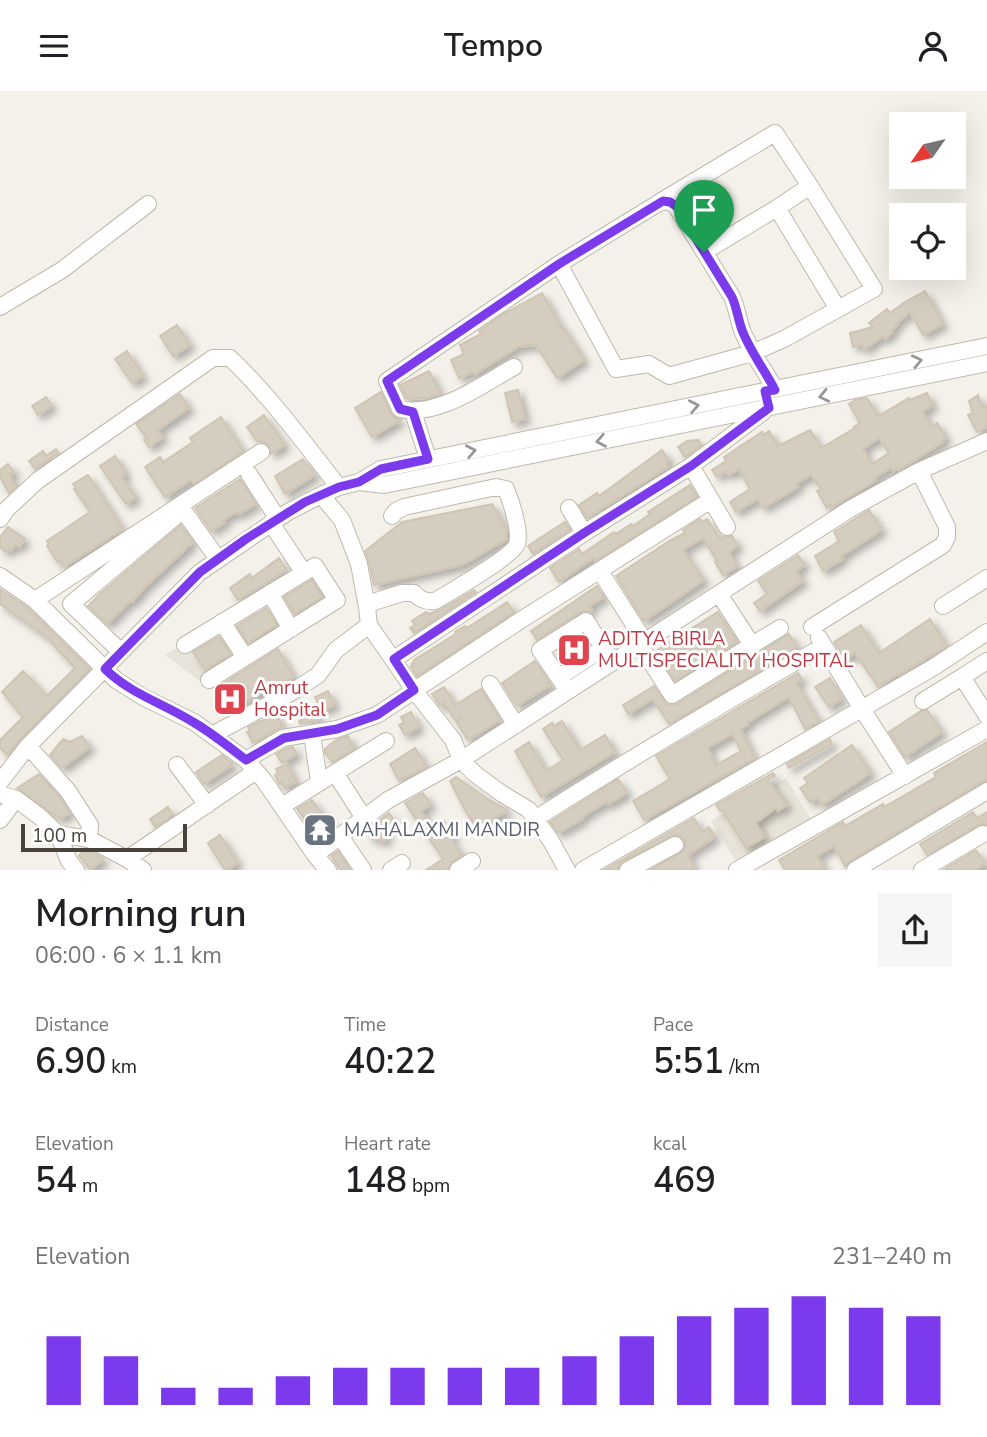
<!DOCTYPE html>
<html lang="en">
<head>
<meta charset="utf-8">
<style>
	:root { --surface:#fff; --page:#f6f6f6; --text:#202124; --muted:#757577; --accent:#7c3aed }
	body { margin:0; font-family:"Nunito Sans",sans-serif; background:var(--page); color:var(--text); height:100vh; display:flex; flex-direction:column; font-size:26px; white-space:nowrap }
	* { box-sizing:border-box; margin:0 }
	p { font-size:23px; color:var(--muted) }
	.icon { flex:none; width:38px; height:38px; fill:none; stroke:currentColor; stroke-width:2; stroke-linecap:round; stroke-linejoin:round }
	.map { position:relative; height:779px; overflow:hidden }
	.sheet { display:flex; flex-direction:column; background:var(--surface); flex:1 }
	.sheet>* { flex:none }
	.needle { width:46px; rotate:236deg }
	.fabs { position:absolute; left:889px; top:21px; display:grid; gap:14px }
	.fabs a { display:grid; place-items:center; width:77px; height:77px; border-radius:0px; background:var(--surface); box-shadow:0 7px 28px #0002; font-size:35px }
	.scale { position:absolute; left:21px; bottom:18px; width:166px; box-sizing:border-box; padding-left:7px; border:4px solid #484238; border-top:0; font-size:19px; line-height:24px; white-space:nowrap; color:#484238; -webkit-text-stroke:5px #fff; paint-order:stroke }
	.pin { position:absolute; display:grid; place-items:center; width:60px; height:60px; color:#fff; margin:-72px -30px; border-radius:50% 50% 50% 0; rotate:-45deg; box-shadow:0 0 7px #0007 }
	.pin .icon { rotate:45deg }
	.round { display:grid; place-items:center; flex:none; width:74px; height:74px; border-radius:0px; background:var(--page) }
	.summary { display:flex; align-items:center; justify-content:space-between; height:119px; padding:0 35px }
	h1 { font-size:38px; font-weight:600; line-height:52px }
	.metrics { display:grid; grid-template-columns:repeat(3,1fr); gap:10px; height:119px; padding:7px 35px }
	.metrics div { display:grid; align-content:center }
	.metrics b { font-size:35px; font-weight:600 }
	.metrics small { font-size:19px; font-weight:400 }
	.metrics p { font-size:19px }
	.chart { height:196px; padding:14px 35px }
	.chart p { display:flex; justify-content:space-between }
	.chart svg { width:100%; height:126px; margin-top:7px; stroke:var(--accent); stroke-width:6 }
	header { display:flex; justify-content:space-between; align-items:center; height:91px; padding:0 35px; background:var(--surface); font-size:32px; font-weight:600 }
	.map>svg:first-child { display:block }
	.residential { fill:#e8e3d8 }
	.medical { fill:#f4e1de }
	.building { fill:#d5cdbf; stroke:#d0c5b3; stroke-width:2; fill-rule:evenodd; filter:url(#shadow) }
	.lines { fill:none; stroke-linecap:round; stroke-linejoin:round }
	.minor-casing { stroke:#bfb9ac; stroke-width:18 }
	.minor { stroke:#fff; stroke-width:16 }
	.oneway { stroke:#9a9792 }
	.route-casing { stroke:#fff; stroke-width:14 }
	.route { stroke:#7c3aed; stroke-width:9 }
	.labels { text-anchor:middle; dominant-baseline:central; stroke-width:6; stroke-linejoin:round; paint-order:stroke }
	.health-label { font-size:19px; fill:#be3a42; stroke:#fff; text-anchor:start }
	.worship-label { font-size:19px; fill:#5b616d; stroke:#fff; text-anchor:start }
</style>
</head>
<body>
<header><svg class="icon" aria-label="menu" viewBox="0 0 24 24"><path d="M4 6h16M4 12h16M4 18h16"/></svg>Tempo<svg class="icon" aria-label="person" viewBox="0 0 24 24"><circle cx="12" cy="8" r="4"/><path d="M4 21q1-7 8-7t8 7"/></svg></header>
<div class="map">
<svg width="987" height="779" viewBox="0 0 987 779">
	<defs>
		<filter id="shadow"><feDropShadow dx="5" dy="5" stdDeviation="3.5" flood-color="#0004"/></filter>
	</defs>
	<rect width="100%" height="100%" fill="#f4f1ea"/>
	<path class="residential" d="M315,471L339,510L206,595L165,564L296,486L289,472L301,480Z
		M786,687L812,730L738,774L711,730Z"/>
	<path class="medical" d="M587,537L599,556L560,580L548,561Z"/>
	<path class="building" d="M925,200L943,233L923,244L910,221L896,233L897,234L892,239L893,241L885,248L883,245L864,259L862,253L853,256L850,242L873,236L869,232L887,218L890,222L905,211Z
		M542,202L562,237L563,236L584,269L557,287L536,254L518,256L475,283L474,281L459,287L451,269L464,263L460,254L481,243L479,240L503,223Z
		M177,234L190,254L173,265L160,245Z
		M127,260L143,285L132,292L115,268Z
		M429,280L440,303L427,307L407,308L400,294Z
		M518,299L525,328L512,331L505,302Z
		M381,301L391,323L395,327L401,329L372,346L355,317Z
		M927,302L933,315L922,320L932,335L937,332L946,347L942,350L943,351L899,379L897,377L893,380L891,377L875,387L876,389L832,416L831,414L827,417L817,400L821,398L811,384L796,393L798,396L763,417L758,408L736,421L730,411L750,398L739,378L729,384L726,380L717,386L712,379L726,370L724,366L762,341L764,344L769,340L778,355L810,339L821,357L855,337L854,336L860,332L849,313L855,309L867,307L878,325L880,324L909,307L910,309ZM878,348H880L889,362L872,373L863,358Z
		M180,303L189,317L158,339L163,346L149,356L144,349L147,348L136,333Z
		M978,304L982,317L987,315V336L977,341L968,324L973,322L969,310Z
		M46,306L52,315L38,324L32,315Z
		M264,324L285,354L271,363L269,355L265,351L257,350L247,336Z
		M221,326L243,360L194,393L191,389L165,406L145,376L160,366L163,371L193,351L190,347Z
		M698,349L702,354L685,366L678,356L687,350Z
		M56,358L59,362L35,378L29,370L43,360L46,365Z
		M662,359L669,369L666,372L668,376L587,427L579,414L597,402L599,405Z
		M115,365L125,380L123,382L125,385L122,387L136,406L126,413L100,375Z
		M303,368L315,384L285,403L275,385Z
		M8,373L14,381L10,384L15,396L9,402L0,386V379Z
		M88,384L123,438L64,476L60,470L58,472L47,455L49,453L47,450L90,421L74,398L76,397L73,393Z
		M240,388L256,413L239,423L237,421L222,430L224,432L211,440L195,417Z
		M690,394L697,406L595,470L593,467L559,491L550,477L579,458L582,463L614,441L616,443L631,433L633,435L650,423L648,421Z
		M492,413L507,439V448L462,474L374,494L369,471L365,460L402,431Z
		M869,419L882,439L841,465L843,468L823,480L815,465L839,450L834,441Z
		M700,428L702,431L707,428L720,448L723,446L732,445L738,455L729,461L737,475L723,484L715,471L717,470L703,447L683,459L704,489L644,530L616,485L669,450L685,442L683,439Z
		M565,431L570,439L533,463L528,455Z
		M181,434L193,451L146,495L132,511L130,510L107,533L88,515L101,502Z
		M8,436L25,448L19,456L15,454L11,459L9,457L6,461L0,456V446Z
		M798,464L805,474L796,480L803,490L760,520L754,512L767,503L758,490Z
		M279,467L287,479L238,509L230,497L250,483L252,487Z
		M312,489L322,506L295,523L284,506Z
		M597,495L604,506L590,515L592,520L580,521L537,549L531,540Z
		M0,498L28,517L90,578L20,648L7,664L0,657V649L23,626L2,601L23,580L47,605L75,577L51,551L52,550L0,513Z
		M474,499L476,501L414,542L410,537L415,534L412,530L426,521L428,523L440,519Z
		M507,511L514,521L417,585L411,576L414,569L456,543L455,541L465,535L467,537Z
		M266,517L277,534L248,552L237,535Z
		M718,521L737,551L675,590L656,560Z
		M930,528L947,555L899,584L898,583L878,596L855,562L845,569L834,551L861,534L879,562Z
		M789,543L797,556L787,563V564L669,633L653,608L628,623L623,614L654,595L667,613L672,614L677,613Z
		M219,546L231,563L205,579L193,561Z
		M278,558L294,586L266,602L265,599L249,610L248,608L227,618L216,597Z
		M535,570L551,594L517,615L502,592Z
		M798,582L802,588L796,592L819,630L805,638L789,606L747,632L748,634L740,638L755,667L644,729L633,710L670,688L656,665ZM732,643L741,660L716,674L708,657Z
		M830,587L842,608L829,616L815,596Z
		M444,596L455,614L481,598L500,629L468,649L456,630L462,626L456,630L444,612L440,615L432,603Z
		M328,600L335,614L322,620L315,606Z
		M314,618L319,630L300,633L299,630L307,626L306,622Z
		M927,619L942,641L905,666L889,641L921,620Z
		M411,621L419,636L405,644L399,634L404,632L401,626Z
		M276,623L283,636L253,652L247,641L250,640L248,636Z
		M562,630L580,659L605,644L615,661L541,706L515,660L529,651L546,680L563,669L543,638L552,632L554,635Z
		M82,645L90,656L62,677L50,664L63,648L70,651Z
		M348,645L354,658L332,671L325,662V658L336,649Z
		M830,648L832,653L789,677L787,673Z
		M987,651V690L982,691L850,770L845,775L834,755L817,765L826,779H785L779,769L843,731L845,735L883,713L884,716L936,686L934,682Z
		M852,654L871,682L822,714L817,707L810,711L800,697L808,692L804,687Z
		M293,656L297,663L282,672L276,663L287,657Z
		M415,657L427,676L399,690L390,673Z
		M222,664L233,673L204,693L196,681Z
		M287,673L296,691L284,696L282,692L279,693L275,684L278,683L276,678Z
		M773,682L775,685L768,689L787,714L778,720L776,717L756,732L765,746L746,757L722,718L720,720L716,714Z
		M39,683L60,706L70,722L60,728L57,724L55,725L52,721L51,722L17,697Z
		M456,686L489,709L508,719L477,738L465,719L450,690Z
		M618,688L627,702L609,713L607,711L582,726L583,728L558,742L550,731Z
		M423,702L431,714L421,720L433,738L444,730L454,744L450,747L462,764L452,771L448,779H426L443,768L405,712Z
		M312,709L332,736L318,746L297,718Z
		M168,716L173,724L155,736L150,728Z
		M973,721L977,727L987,721V733L978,734L927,764L920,753Z
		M389,722L395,731L383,739L388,747L381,751L377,746L373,749L366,739Z
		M694,727L702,741L709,736L715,746L688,764L695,779H650L683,760L685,755V750L681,746L675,744L623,770L619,774L618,779H604Z
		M220,744L238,772L227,779H225L208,752Z
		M88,759L104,768L91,779L79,765L83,760Z
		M976,759L985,773L975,779H943Z
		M338,760L350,779H341L331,765Z"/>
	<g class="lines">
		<g class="minor-casing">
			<path id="minor" d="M810,95L874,198L838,218
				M658,112L775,42L810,95L777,117
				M559,173L616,278L649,273L669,285L752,262L784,248L838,218L777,117L704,161
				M0,216L62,179L148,113
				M514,276C483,293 437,327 400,318L387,290L559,173L657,113C665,109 669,110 676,115L732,206C737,217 738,228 742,239C750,260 764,278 775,298
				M413,321L428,368
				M691,375L763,321
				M249,383L278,428
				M359,391L381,378L987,255
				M321,404L342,429L359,473L367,516L369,534L414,599L453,649L461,669L475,683L501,702L529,719L551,750L567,779
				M569,417L584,442
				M0,428L6,419L37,390L213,267H230C271,306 304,352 339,396
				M271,432L304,482
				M0,485L35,509L116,589L143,606L194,631L246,669L263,688L315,764L328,779
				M605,488L645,551
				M270,502L291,538
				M35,509L261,361
				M367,513L402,502H414C420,509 426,511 435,510C450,501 513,465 517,453C521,441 511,410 506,398L496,396L404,416L396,420L392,425
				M943,515L987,487
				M222,531L245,566
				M812,536L943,454L947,446V436L919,380
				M819,547L862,618L905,685
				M185,554L315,475L337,509L209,589
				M640,554L672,604L752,554L719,503
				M752,554L780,537
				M121,561L71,513L183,419L218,468
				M394,568L584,442L691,375L727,436
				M987,570L962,586L987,625
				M559,586L604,557
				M490,593L516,634
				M568,600L540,559L586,530L613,571
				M923,610L962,586
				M312,643L319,691
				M212,644L294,600L318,584L336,559L369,534
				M28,655L68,700L90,734L89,748
				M246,669L283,647L337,638L377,624L521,529L711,409
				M177,674L207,714
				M335,682L364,727
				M0,691L28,655L200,481L288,421L321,404L339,396L359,391L384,394L987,272
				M0,703L16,708L39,725L58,743L69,770L76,779
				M282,715L386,650
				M535,728C630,668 726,610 824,555
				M0,729L16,708
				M58,743L89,748L127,768L143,779
				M340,745L363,779
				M315,764L388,709L461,669L850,418L919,380L987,350
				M127,768L256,680
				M391,779L402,772
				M458,779L472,770
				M583,779L934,576L987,541
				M628,779L675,754
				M737,779L987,638
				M855,779L987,700
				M922,779L983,743"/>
		</g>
		<use href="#minor" class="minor"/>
	</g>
	<defs><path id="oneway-chevron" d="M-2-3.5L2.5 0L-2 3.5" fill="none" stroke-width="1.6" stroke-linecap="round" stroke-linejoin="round" transform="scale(1.75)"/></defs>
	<g class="oneway">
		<use href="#oneway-chevron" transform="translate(917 270) rotate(-12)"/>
		<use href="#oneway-chevron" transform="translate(824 305) rotate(168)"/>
		<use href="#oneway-chevron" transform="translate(694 315) rotate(-11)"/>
		<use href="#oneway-chevron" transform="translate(601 350) rotate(169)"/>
		<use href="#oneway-chevron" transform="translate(471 360) rotate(-11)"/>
	</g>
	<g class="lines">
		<g class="route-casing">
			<path id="route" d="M663,110L670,111L676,115L732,206C737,217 738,228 742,239C750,260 764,278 775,299L765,300L769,317L691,375L584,442L394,568L414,599L377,624L337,638L284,647L246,669C229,656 212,642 193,631C163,612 132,604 105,578L200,481L246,448L305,411L321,404L339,396L359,391L381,378L428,368L413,321L400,318L387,290L559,173Z"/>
		</g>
		<use href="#route" class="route"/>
	</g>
	<defs>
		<g id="hospital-square" transform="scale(1.75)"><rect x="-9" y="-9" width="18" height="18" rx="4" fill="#e0444e" stroke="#fff"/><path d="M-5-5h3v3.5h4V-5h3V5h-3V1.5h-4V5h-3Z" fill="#fff"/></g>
		<g id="temple-square" transform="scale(1.75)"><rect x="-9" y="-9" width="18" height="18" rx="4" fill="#6b7280" stroke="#fff"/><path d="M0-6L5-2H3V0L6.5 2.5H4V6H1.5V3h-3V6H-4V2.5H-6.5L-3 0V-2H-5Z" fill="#fff"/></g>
	</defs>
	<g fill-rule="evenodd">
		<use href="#hospital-square" x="574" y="559"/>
		<use href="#hospital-square" x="230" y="608"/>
		<use href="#temple-square" x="320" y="739"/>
	</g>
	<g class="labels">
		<g class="health-label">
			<text x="598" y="548">ADITYA BIRLA<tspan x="598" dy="22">MULTISPECIALITY HOSPITAL</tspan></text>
			<text x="254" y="597">Amrut<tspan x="254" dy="22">Hospital</tspan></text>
		</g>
		<g class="worship-label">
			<text x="344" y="739">MAHALAXMI MANDIR</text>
		</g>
	</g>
</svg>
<div class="fabs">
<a><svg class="needle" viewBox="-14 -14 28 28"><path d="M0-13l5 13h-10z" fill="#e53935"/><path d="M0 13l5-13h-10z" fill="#757577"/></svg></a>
<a><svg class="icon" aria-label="locate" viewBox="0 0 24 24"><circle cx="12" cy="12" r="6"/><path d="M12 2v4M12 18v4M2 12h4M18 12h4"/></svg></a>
</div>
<div class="scale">100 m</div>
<div class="pin" style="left:704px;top:161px;background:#1e9e55"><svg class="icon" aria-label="arrive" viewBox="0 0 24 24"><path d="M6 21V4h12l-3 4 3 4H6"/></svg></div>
</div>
<section class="sheet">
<div class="summary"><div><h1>Morning run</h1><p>06:00 · 6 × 1.1 km</p></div><a class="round"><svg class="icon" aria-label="share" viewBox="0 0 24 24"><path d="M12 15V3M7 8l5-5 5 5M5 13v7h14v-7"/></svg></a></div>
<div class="metrics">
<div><p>Distance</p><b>6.90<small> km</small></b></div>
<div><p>Time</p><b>40:22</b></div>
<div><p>Pace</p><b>5:51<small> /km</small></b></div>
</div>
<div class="metrics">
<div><p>Elevation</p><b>54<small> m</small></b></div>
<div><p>Heart rate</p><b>148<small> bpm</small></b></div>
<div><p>kcal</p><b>469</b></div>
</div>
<div class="chart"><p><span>Elevation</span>231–240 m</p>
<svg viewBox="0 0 160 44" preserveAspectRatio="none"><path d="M5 44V20M15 44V27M25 44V38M35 44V38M45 44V34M55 44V31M65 44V31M75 44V31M85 44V31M95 44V27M105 44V20M115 44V13M125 44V10M135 44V6M145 44V10M155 44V13"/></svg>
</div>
</section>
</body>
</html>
